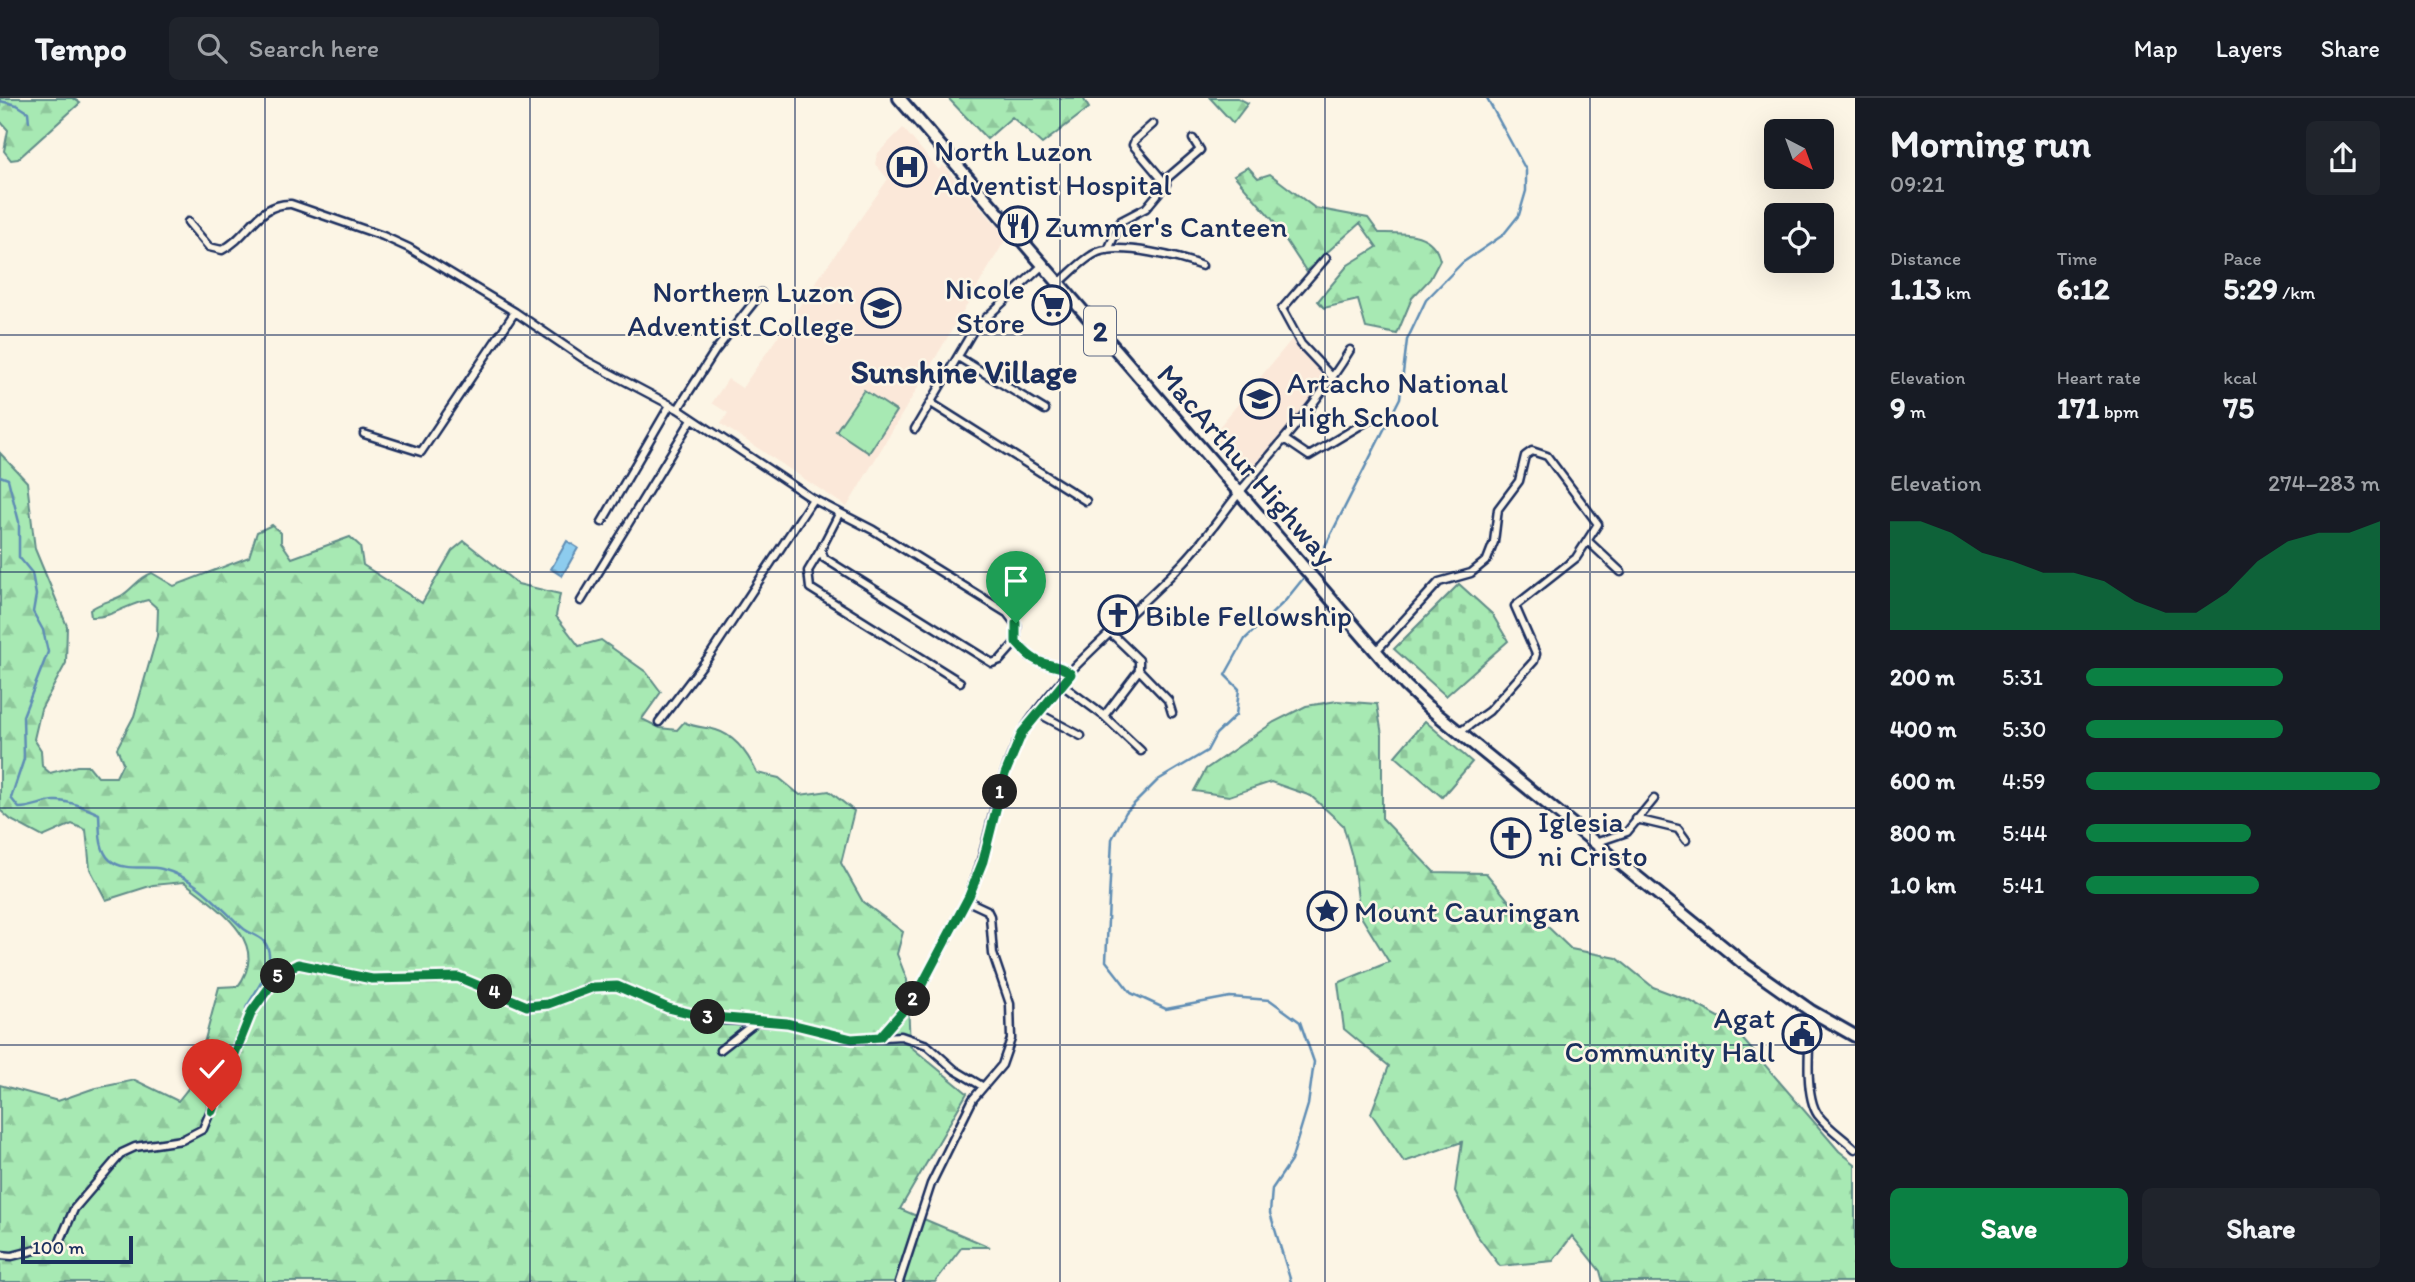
<!DOCTYPE html>
<html lang="en">
<head>
<meta charset="utf-8">
<style>
	:root { --surface:#171b24; --page:#20242c; --text:#f1f3f6; --muted:#9ea1a6; --line:#363941; --accent:#0b8043 }
	body { margin:0; font-family:Itim,sans-serif; background:var(--page); color:var(--text); height:100vh; display:flex; flex-direction:column; font-size:26px; white-space:nowrap }
	* { box-sizing:border-box; margin:0 }
	p { font-size:23px; color:var(--muted) }
	.icon { flex:none; width:38px; height:38px; fill:none; stroke:currentColor; stroke-width:2; stroke-linecap:round; stroke-linejoin:round }
	.map { position:relative; flex:1; overflow:hidden }
	.drawer { display:flex; flex-direction:column; background:var(--surface); width:560px }
	.drawer>* { flex:none }
	.needle { width:46px; rotate:139deg }
	.fabs { position:absolute; left:1764px; top:21px; display:grid; gap:14px }
	.fabs a { display:grid; place-items:center; width:70px; height:70px; border-radius:10px; background:var(--surface); box-shadow:0 7px 28px #0002; font-size:35px }
	.scale { position:absolute; left:21px; bottom:18px; width:112px; box-sizing:border-box; padding-left:7px; border:4px solid #1b2f5e; border-top:0; font-size:19px; line-height:24px; white-space:nowrap; color:#1b2f5e; -webkit-text-stroke:5px #fcf5e5; paint-order:stroke }
	.pin { position:absolute; display:grid; place-items:center; width:60px; height:60px; color:#fff; margin:-72px -30px; border-radius:50% 50% 50% 0; rotate:-45deg; box-shadow:0 0 7px #0007 }
	.pin .icon { rotate:45deg }
	.km { position:absolute; width:35px; height:35px; margin:-18px; border-radius:50%; background:#222; color:#fff; font-size:19px; line-height:35px; text-align:center }
	.round { display:grid; place-items:center; flex:none; width:74px; height:74px; border-radius:10px; background:var(--page) }
	.overview { display:flex; align-items:center; justify-content:space-between; height:119px; padding:0 35px }
	h1 { font-size:38px; font-weight:800; line-height:52px }
	.metrics { display:grid; grid-template-columns:repeat(3,1fr); gap:10px; height:119px; padding:7px 35px }
	.metrics div { display:grid; align-content:center }
	.metrics b { font-size:30px; font-weight:800 }
	.metrics small { font-size:19px; font-weight:400 }
	.metrics p { font-size:19px }
	.chart { height:196px; padding:14px 35px }
	.chart p { display:flex; justify-content:space-between }
	.chart svg { width:100%; height:126px; margin-top:7px; fill:var(--accent); opacity:.7 }
	.action { display:flex; gap:14px; margin-top:auto; padding:14px 35px }
	.action a { flex:1; height:80px; border-radius:10px; background:var(--accent); color:#fff; font-size:28px; font-weight:800; line-height:80px; text-align:center }
	.action a+a { background:var(--page); color:var(--text) }
	ul { padding:0 35px; list-style:none; font-size:23px }
	li { display:grid; grid-template-columns:112px 84px 1fr; align-items:center; height:52px }
	li i { height:18px; border-radius:9px; background:var(--accent) }
	header { display:flex; align-items:center; gap:42px; box-sizing:border-box; height:98px; padding:0 35px; background:var(--surface); border-bottom:2px solid var(--line) }
	header strong { font-size:33px }
	nav { display:flex; gap:38px; margin-inline-start:auto; font-size:24px }
	.search { width:490px; height:63px; background:var(--page); display:flex; align-items:center; gap:18px; box-sizing:border-box; padding:0 24px; border-radius:10px; color:var(--muted); font-size:26px }
	main { display:flex; flex:1; min-height:0 }
	.map>svg:first-child { display:block }
	.built { fill:#fbe8d9 }
	.forest { fill:url(#forest-firs); stroke:#618c88; stroke-width:2 }
	.cemetery { fill:url(#cemetery-stones); stroke:#618c88; stroke-width:2 }
	.green { fill:#a7e9b3; stroke:#618c88; stroke-width:2 }
	.water { fill:url(#water-ripples); stroke:#5f8db4; stroke-width:2 }
	.lines { fill:none; stroke-linecap:round; stroke-linejoin:round }
	.stream { stroke:#5f8db4; stroke-width:2.5 }
	.street-casing { stroke:#1b2f5e; stroke-width:11 }
	.highway-casing { stroke:#1b2f5e; stroke-width:16 }
	.street { stroke:#fcf5e5; stroke-width:6 }
	.highway { stroke:#fcf5e5; stroke-width:10 }
	.route-casing { stroke:#fff; stroke-width:14 }
	.route { stroke:#0b8043; stroke-width:9 }
	.grid { fill:none; stroke:#1b2f5e; stroke-width:2; stroke-opacity:0.55 }
	.labels { text-anchor:middle; dominant-baseline:central; stroke-width:5; stroke-linejoin:round; paint-order:stroke }
	.shield { fill:#fcf5e5; stroke:#5e6a86; stroke-width:2 }
	.shield-label { font-size:28px; font-weight:bold; fill:#1b2f5e }
	.poi-label { font-size:30px; fill:#1b2f5e; stroke:#fcf5e5; text-anchor:start }
	.street-label { font-size:30px; fill:#1b2f5e; stroke:#fcf5e5 }
	.neighbourhood-label { font-size:32px; font-weight:bold; fill:#1b2f5e; stroke:#fcf5e5 }
</style>
</head>
<body>
<header>
<strong>Tempo</strong>
<div class="search"><svg class="icon" aria-label="search" viewBox="0 0 24 24"><circle cx="10" cy="10" r="6"/><path d="M15 15l6 6"/></svg>Search here</div>
<nav><a>Map</a><a>Layers</a><a>Share</a></nav>
</header>
<main>
<div class="map">
<svg width="1855" height="1184" viewBox="0 0 1855 1184">
	<defs>
		<pattern id="forest-firs" width="22" height="20" patternUnits="userSpaceOnUse" patternTransform="scale(1.75)"><rect width="22" height="20" fill="#a7e9b3"/><path d="M5 1l3.5 6h-7zM16 11l3.5 6h-7z" fill="#8fc89c"/></pattern>
		<pattern id="cemetery-stones" width="16" height="16" patternUnits="userSpaceOnUse" patternTransform="scale(1.75)"><rect width="16" height="16" fill="#a7e9b3"/><path d="M2 7V4a2 2 0 0 1 4 0v3zM10 15v-3a2 2 0 0 1 4 0v3z" fill="#8fc89c"/></pattern>
		<pattern id="water-ripples" width="26" height="14" patternUnits="userSpaceOnUse" patternTransform="scale(1.75)"><rect width="26" height="14" fill="#8dccee"/><path d="M2 4q2-2 4 0t4 0M15 11q2-2 4 0t4 0" fill="none" stroke="#72a6c4"/></pattern>
	</defs>
	<rect width="100%" height="100%" fill="#fcf5e5"/>
	<filter id="ink" filterUnits="userSpaceOnUse"><feTurbulence type="fractalNoise" baseFrequency=".0143" numOctaves="2"/><feDisplacementMap in="SourceGraphic" scale="14" xChannelSelector="R" yChannelSelector="G"/><feConvolveMatrix kernelMatrix="1 2 1 2 8 2 1 2 1" color-interpolation-filters="sRGB"/></filter>
	<g filter="url(#ink)">
		<path class="built" d="M903,30L939,72L943,67L1007,139L847,409L721,326L728,315L712,305L728,281L742,290L888,81L875,66L877,56Z
			M1292,241L1327,276V282L1250,378L1209,341Z"/>
		<path class="forest" d="M0,0H73L80,5L18,61L11,62L4,53L8,32L0,23Z
			M948,0H1083L1089,10L1042,46L1012,19L987,41Z
			M1210,0H1238L1248,5L1233,25Z
			M1248,69L1258,80L1270,76L1315,110L1368,120L1379,135C1405,135 1433,133 1440,162L1430,181L1412,200L1397,236L1366,230L1358,202L1324,210L1318,203L1348,167L1377,149L1360,125L1306,173L1272,121L1234,77Z
			M0,355L27,384L35,451L67,528L66,565L41,611L34,641L41,652L42,668L50,675L77,668H89L98,679H116L123,665L117,650L134,618L157,538L158,511L148,502C127,506 112,520 91,519L90,512C100,504 110,504 121,498C133,491 138,480 152,475L174,488L249,459L257,434L272,427L281,435V444L292,460L350,439L360,448L363,467L422,505L452,453L464,443L518,486L560,496L556,518L579,548L601,542L646,574L661,594L642,621L660,630L677,632L684,624C695,630 705,629 716,632C736,638 749,658 757,675L779,680L800,697L829,693L854,713L841,765L863,804L903,834L897,856L907,882L910,948L967,995L900,1111L990,1149H962L935,1184H0V987L58,1003L92,991L135,982L178,1003L194,983L219,889L238,888C272,844 216,809 184,784L153,787L106,802L90,771L86,732L72,726L43,739L11,722L0,712Z
			M1337,603L1377,606L1382,637V720L1434,774L1486,775L1513,808L1545,826L1571,851L1617,860L1653,889L1690,903L1728,924L1839,1053L1855,1066V1184H1603L1600,1173L1572,1138L1553,1163L1500,1168L1476,1136L1455,1093L1462,1044L1404,1064L1371,1015L1389,968L1344,931L1338,885L1389,864L1360,817L1353,762L1343,727L1311,698L1271,684L1229,698L1194,693L1206,671L1274,624L1306,608Z"/>
		<path class="cemetery" d="M1459,486L1492,516L1508,543L1446,598L1394,551Z
			M1425,623L1472,664L1442,699L1395,658Z"/>
		<path class="green" d="M864,292L896,313L869,355L836,333Z"/>
		<path class="water" d="M567,443L578,450L562,478L551,471Z"/>
		<g class="lines">
			<path class="stream" d="M0,3L17,7L28,14L29,24
				M0,378L8,381L19,424V459L32,475L36,497L33,514L43,532L48,554L23,618L24,661L11,700L19,710C32,710 42,704 54,703C69,702 86,710 99,716C100,731 98,751 110,762C124,774 146,767 162,771C199,781 218,808 244,831C253,838 264,838 268,851C274,870 255,894 246,910
				M1310,472L1319,460L1400,300L1407,242L1426,202L1462,165L1503,137L1519,117L1526,93V72L1487,0
				M1291,1184L1270,1115L1272,1091L1291,1063L1308,1007L1314,964L1300,924L1270,902L1230,899L1166,911L1131,895L1106,863L1112,741L1126,714L1158,682L1207,653L1216,636L1236,617L1239,591L1225,577L1245,541L1285,503L1306,477"/>
			<g class="street-casing">
				<path id="street" d="M1165,82L1200,52L1193,41
					M188,124L209,149L222,152C249,139 257,105 291,106L383,138L409,150L515,214L587,263L678,311L813,401L873,432L1007,515L1017,528L1016,544C1022,551 1029,559 1038,563C1051,569 1059,566 1071,576
					M1108,152L1121,123L1146,110L1166,86L1133,47L1135,42L1153,26
					M1326,160L1282,211L1301,246L1333,280
					M1059,185C1071,175 1084,160 1098,154C1122,145 1179,159 1202,168
					M958,259L1045,312
					M931,305L1086,403
					M678,311L715,253L761,195
					M915,331L974,231L1043,167
					M364,336L421,354L515,214
					M1284,341L1309,358L1371,321
					M839,416L821,451L824,460L992,565L1000,562L1016,544
					M602,424L670,307
					M1589,444L1621,474
					M820,453L808,473L810,490L960,584
					M581,503L692,321
					M1111,535L1139,562V572L1168,602L1172,615
					M1376,553L1439,484L1471,475L1487,462L1494,444L1498,411L1519,383L1525,358L1532,353L1547,358L1598,426L1576,460L1515,508L1536,556L1534,563L1489,613L1460,634
					M1139,572L1104,618L1141,653
					M1061,586L1104,618
					M1036,614L1081,638
					M659,624L710,557L813,401
					M1636,721L1678,731L1686,742
					M1595,745L1627,734L1654,701
					M1811,913C1810,939 1803,996 1818,1017C1828,1030 1843,1040 1855,1051
					M880,939L916,898L969,798
					M720,952L756,924
					M0,1157L12,1158L59,1146L74,1111L122,1055L135,1049L182,1042L203,1031L252,913L279,876L298,866L372,881L458,879L527,908L548,906L594,889L617,888L668,910L723,922L787,925L852,941L901,938L927,947L955,972L982,988
					M899,1184L931,1086L973,1001L1002,967L1011,941L1010,906L993,856L990,818L987,812L972,805L969,798C993,742 994,676 1029,624C1069,565 1131,519 1180,468C1204,444 1222,416 1243,390C1280,345 1320,302 1350,252"/>
			</g>
			<g class="highway-casing">
				<path id="highway" d="M899,0L1406,588L1428,609L1743,865L1811,913L1855,938"/>
			</g>
			<use href="#street" class="street"/>
			<use href="#highway" class="highway"/>
		</g>
	</g>
	<g class="lines" filter="url(#ink)">
		<g class="route-casing">
			<path id="route" d="M212,1013L252,913L279,876L298,866L372,881L458,879L527,908L548,906L594,889L617,888L668,910L701,918L787,925L852,941L880,939L916,898L969,798L983,763L1005,676L1022,635L1071,576C1059,566 1051,569 1038,563C1029,559 1022,551 1016,544V525"/>
		</g>
		<use href="#route" class="route"/>
	</g>
	<path class="grid" d="M265,0V1184M530,0V1184M795,0V1184M1060,0V1184M1325,0V1184M1590,0V1184M0,237H1855M0,474H1855M0,710H1855M0,947H1855"/>
	<defs>
		<g id="hospital-ring" transform="scale(2.0125)"><circle r="9.5" fill="#fcf5e5" stroke="#1b2f5e" stroke-width="1.5"/><path d="M-5-5h3v3.5h4V-5h3V5h-3V1.5h-4V5h-3Z" fill="#1b2f5e"/></g>
		<g id="restaurant-ring" transform="scale(2.0125)"><circle r="9.5" fill="#fcf5e5" stroke="#1b2f5e" stroke-width="1.5"/><path d="M-5-6h1v4h1v-4h1v4h1v-4h1v5L-1.5 .5V6h-2V.5L-5-1ZM5-6V6H3V1.5H1.5Q1.5-4 5-6Z" fill="#1b2f5e"/></g>
		<g id="supermarket-ring" transform="scale(2.0125)"><circle r="9.5" fill="#fcf5e5" stroke="#1b2f5e" stroke-width="1.5"/><path d="M-6-5.5h2.5l.6 2H6L4.5 2H-2.5L-4.4-4H-6ZM-1.5 3.2a1.3 1.3 0 1 0 .1 0ZM3 3.2a1.3 1.3 0 1 0 .1 0Z" fill="#1b2f5e"/></g>
		<g id="school-ring" transform="scale(2.0125)"><circle r="9.5" fill="#fcf5e5" stroke="#1b2f5e" stroke-width="1.5"/><path d="M0-5L7-2L0 1L-7-2ZM-4 1L0 2.5L4 1V4Q0 6-4 4Z" fill="#1b2f5e"/></g>
		<g id="church-ring" transform="scale(2.0125)"><circle r="9.5" fill="#fcf5e5" stroke="#1b2f5e" stroke-width="1.5"/><path d="M-1.2-6h2.4v3.5h3.3v2.4h-3.3V6h-2.4V-.1h-3.3v-2.4h3.3Z" fill="#1b2f5e"/></g>
		<g id="sight-ring" transform="scale(2.0125)"><circle r="9.5" fill="#fcf5e5" stroke="#1b2f5e" stroke-width="1.5"/><path d="M0-6L1.8-2.2L6-1.7L2.9 1.2L3.7 5.4L0 3.3L-3.7 5.4L-2.9 1.2L-6-1.7L-1.8-2.2Z" fill="#1b2f5e"/></g>
		<g id="civic-ring" transform="scale(2.0125)"><circle r="9.5" fill="#fcf5e5" stroke="#1b2f5e" stroke-width="1.5"/><path d="M-.6-6.5H3V-4.5H.6V-3L4-1V1h2V6H-6V1h2V-1L-.6-3ZM-1.2 2.5V6h2.4V2.5Z" fill="#1b2f5e"/></g>
	</defs>
	<g fill-rule="evenodd">
		<use href="#hospital-ring" x="907" y="69"/>
		<use href="#restaurant-ring" x="1018" y="128"/>
		<use href="#supermarket-ring" x="1052" y="207"/>
		<use href="#school-ring" x="881" y="210"/>
		<use href="#school-ring" x="1260" y="301"/>
		<use href="#church-ring" x="1118" y="517"/>
		<use href="#church-ring" x="1511" y="740"/>
		<use href="#sight-ring" x="1327" y="813"/>
		<use href="#civic-ring" x="1802" y="936"/>
	</g>
	<g class="labels">
		<rect class="shield" x="1084" y="208.5" width="32" height="49" rx="5"/>
		<g class="shield-label">
			<text x="1100" y="233">2</text>
		</g>
		<g class="poi-label">
			<text x="934" y="52">North Luzon<tspan x="934" dy="34">Adventist Hospital</tspan></text>
			<text x="1045" y="128">Zummer's Canteen</text>
			<text x="1025" y="190" text-anchor="end">Nicole<tspan x="1025" dy="34">Store</tspan></text>
			<text x="854" y="193" text-anchor="end">Northern Luzon<tspan x="854" dy="34">Adventist College</tspan></text>
			<text x="1287" y="284">Artacho National<tspan x="1287" dy="34">High School</tspan></text>
			<text x="1145" y="517">Bible Fellowship</text>
			<text x="1538" y="723">Iglesia<tspan x="1538" dy="34">ni Cristo</tspan></text>
			<text x="1354" y="813">Mount Cauringan</text>
			<text x="1775" y="919" text-anchor="end">Agat<tspan x="1775" dy="34">Community Hall</tspan></text>
		</g>
		<g class="street-label">
			<text transform="translate(1247 367) rotate(49)">MacArthur Highway</text>
		</g>
		<g class="neighbourhood-label">
			<text x="964" y="274">Sunshine Village</text>
		</g>
	</g>
</svg>
<div class="fabs">
<a><svg class="needle" viewBox="-14 -14 28 28"><path d="M0-13l5 13h-10z" fill="#e53935"/><path d="M0 13l5-13h-10z" fill="#9ea1a6"/></svg></a>
<a><svg class="icon" aria-label="locate" viewBox="0 0 24 24"><circle cx="12" cy="12" r="6"/><path d="M12 2v4M12 18v4M2 12h4M18 12h4"/></svg></a>
</div>
<div class="scale">100 m</div>
<div class="pin" style="left:1016px;top:525px;background:#1e9e55"><svg class="icon" aria-label="arrive" viewBox="0 0 24 24"><path d="M6 21V4h12l-3 4 3 4H6"/></svg></div>
<div class="pin" style="left:212px;top:1013px;background:#d93025"><svg class="icon" aria-label="check" viewBox="0 0 24 24"><path d="M5 12l5 5 9-10"/></svg></div>
<b class="km" style="left:1000px;top:694px">1</b>
<b class="km" style="left:913px;top:901px">2</b>
<b class="km" style="left:708px;top:919px">3</b>
<b class="km" style="left:495px;top:894px">4</b>
<b class="km" style="left:278px;top:878px">5</b>
</div>
<section class="drawer">
<div class="overview"><div><h1>Morning run</h1><p>09:21</p></div><a class="round"><svg class="icon" aria-label="share" viewBox="0 0 24 24"><path d="M12 15V3M7 8l5-5 5 5M5 13v7h14v-7"/></svg></a></div>
<div class="metrics">
<div><p>Distance</p><b>1.13<small> km</small></b></div>
<div><p>Time</p><b>6:12</b></div>
<div><p>Pace</p><b>5:29<small> /km</small></b></div>
</div>
<div class="metrics">
<div><p>Elevation</p><b>9<small> m</small></b></div>
<div><p>Heart rate</p><b>171<small> bpm</small></b></div>
<div><p>kcal</p><b>75</b></div>
</div>
<div class="chart"><p><span>Elevation</span>274–283 m</p>
<svg viewBox="0 0 160 44" preserveAspectRatio="none"><path d="M0 44V6L10 6L20 10L30 17L40 20L50 24L60 24L70 27L80 34L90 38L100 38L110 31L120 20L130 13L140 10L150 10L160 6V44z"/></svg>
</div>
<ul>
<li><b>200 m</b>5:31<i style="width:67%"></i></li>
<li><b>400 m</b>5:30<i style="width:67%"></i></li>
<li><b>600 m</b>4:59<i style="width:100%"></i></li>
<li><b>800 m</b>5:44<i style="width:56%"></i></li>
<li><b>1.0 km</b>5:41<i style="width:59%"></i></li>
</ul>
<div class="action"><a>Save</a><a>Share</a></div>
</section>
</main>
</body>
</html>
